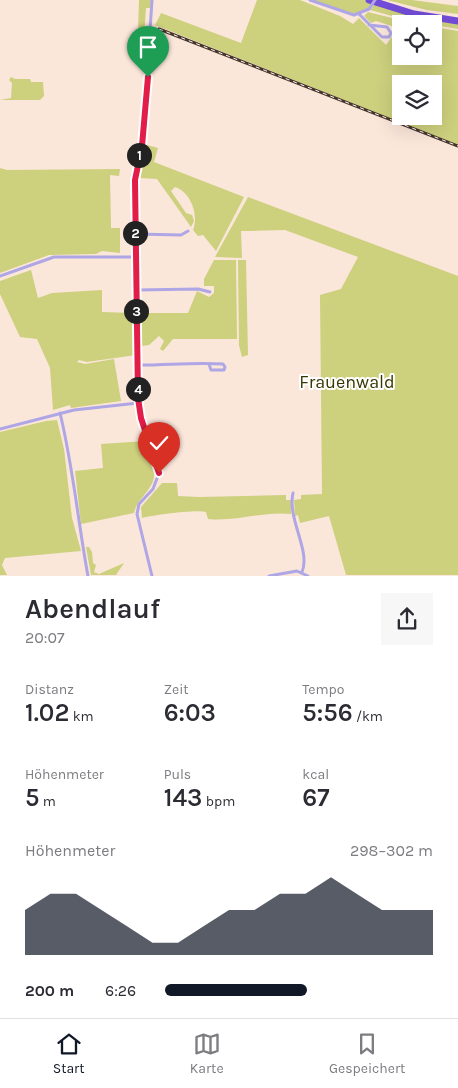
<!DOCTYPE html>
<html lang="de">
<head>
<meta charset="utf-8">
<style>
	:root { --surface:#fff; --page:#f7f7f7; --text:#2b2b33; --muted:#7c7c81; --line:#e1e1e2; --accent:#111827 }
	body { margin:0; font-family:Karla,sans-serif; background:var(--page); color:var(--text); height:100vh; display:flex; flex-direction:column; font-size:19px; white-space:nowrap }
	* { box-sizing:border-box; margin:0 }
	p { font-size:16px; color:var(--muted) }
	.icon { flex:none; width:28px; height:28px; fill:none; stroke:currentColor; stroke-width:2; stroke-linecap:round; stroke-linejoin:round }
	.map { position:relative; height:576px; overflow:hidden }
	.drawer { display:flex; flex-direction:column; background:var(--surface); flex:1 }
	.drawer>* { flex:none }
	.tools { position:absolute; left:392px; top:15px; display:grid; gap:10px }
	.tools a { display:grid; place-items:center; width:50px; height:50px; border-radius:0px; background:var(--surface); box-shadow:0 5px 20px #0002; font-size:25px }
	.pin { position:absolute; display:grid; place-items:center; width:42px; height:42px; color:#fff; margin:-51px -21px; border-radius:50% 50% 50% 0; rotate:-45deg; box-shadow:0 0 5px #0007 }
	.pin .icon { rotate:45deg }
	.km { position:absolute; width:25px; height:25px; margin:-12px; border-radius:50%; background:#222; color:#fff; font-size:14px; line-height:25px; text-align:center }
	.round { display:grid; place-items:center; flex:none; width:52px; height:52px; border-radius:0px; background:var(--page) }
	.headline { display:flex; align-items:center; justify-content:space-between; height:85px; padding:0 25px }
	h1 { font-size:28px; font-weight:600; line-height:38px }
	.figures { display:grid; grid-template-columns:repeat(3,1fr); gap:8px; height:85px; padding:5px 25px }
	.figures div { display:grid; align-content:center }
	.figures b { font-size:25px; font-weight:600 }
	.figures small { font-size:14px; font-weight:400 }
	.figures p { font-size:14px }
	.chart { height:140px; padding:10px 25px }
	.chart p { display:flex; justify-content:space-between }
	.chart svg { width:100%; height:90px; margin-top:5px; fill:var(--accent); opacity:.7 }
	ul { padding:0 25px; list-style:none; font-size:16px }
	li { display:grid; grid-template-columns:80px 60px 1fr; align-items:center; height:38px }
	li i { height:12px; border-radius:6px; background:var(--accent) }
	.tab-bar { display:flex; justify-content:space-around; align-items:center; height:70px; border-top:1px solid var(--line); background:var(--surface); font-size:14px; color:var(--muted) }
	.tab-bar a { display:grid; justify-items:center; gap:2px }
	.tab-bar .active { color:var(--accent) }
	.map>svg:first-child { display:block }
	.green { fill:#cdd07d; fill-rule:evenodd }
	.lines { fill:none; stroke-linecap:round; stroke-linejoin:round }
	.street { stroke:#afa6e6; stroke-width:3 }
	.highway { stroke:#724cd7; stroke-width:7 }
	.rail-casing { stroke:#48352a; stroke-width:3 }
	.rail { stroke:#fff; stroke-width:1; stroke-dasharray:4; stroke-linecap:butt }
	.street-bridge { stroke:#afa6e6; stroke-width:3 }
	.route-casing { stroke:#fff; stroke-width:10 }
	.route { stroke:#e11d48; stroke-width:6 }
	.labels { text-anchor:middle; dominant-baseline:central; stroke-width:4; stroke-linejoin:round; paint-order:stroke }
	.park-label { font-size:18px; fill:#373703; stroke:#fff }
</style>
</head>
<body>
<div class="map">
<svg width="458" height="576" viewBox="0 0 458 576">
	<rect width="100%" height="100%" fill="#fbe6da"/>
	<path class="green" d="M139,0H151L150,8H146L142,64L137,63Z
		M257,0H300L340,16L353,24L359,18L386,45L398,28L376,21L371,23L364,16L368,12L416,24H401V56H434V27L458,31V145L155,25L161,13L241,43ZM401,84H434V116H401Z
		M313,0H364L372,3L367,9L354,14Z
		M387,0H412L458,6V14L427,10Z
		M374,4L413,17L458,24V29L411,21L370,10Z
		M11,77L15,79H30L31,82H43L44,96L40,100H0L11,98L12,83L9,80Z
		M147,145L158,148L154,162L244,197L216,251L203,235L198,236L193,230C199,215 191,192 175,187L171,191L186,213L192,215L194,221L191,227L157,179L140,178Z
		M0,168L7,170L120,169L119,176L110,175L111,228H120V253L102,251L96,254L49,255L0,273Z
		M248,197L458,276V575H346L329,516L300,523L298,515L295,516L294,500L301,499V495L322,494L320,295L341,289L358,257L285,230L241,231L242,258L215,257Z
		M214,260H236L237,339H173L163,351L160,349L164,341L159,336L149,345L142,346V313H188L197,291L209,297L214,293V286H204V279Z
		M238,260H246L248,355L242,357L239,345Z
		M31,270L38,298L52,293L102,290V312L134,313L136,355L87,362L79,360L77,362L85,364L114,359L121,401L71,408L70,405L53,410L50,368L37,339L20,337L0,294V281Z
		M57,420L64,449L72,518L81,551L5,558L2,565L7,575H0V432L46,421Z
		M146,441C150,455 160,473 150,487C144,497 137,501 134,513L81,524L75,471L103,468L101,444Z
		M162,483H177L178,496L199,497L286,495V500H291V514C263,511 236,522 208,519L206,512C198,509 152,515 142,518L141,507Z
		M86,547H89L92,552L93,563L96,565L94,572L99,574L124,563L116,575H91Z"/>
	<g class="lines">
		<path class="street" d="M152,0L143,140L135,178V260L138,403L159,473L153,489L139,504L137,514L152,576
			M310,0L354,15L369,9
			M359,14L382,37H389L391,33L387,27L369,25
			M135,234L181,235L188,231
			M0,276L54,257H135
			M136,290L198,289L210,292
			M138,365H141C168,365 196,362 223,364L225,367L224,370H211L209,364
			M60,413C73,466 78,522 88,576
			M0,429L74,410L138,403
			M293,493C287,519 311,551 302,572
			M269,576L297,571L308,576"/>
		<path class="highway" d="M369,0L414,14L458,21"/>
		<g class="rail-casing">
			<path id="rail" d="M159,29L458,146"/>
		</g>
		<use href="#rail" class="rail"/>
		<path class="street-bridge" d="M369,9L375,0"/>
	</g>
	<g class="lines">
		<g class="route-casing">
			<path id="route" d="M148,77L142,146L135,180L138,398L141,418L159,473"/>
		</g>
		<use href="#route" class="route"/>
	</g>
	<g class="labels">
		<g class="park-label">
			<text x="347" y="382">Frauenwald</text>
		</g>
	</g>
</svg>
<div class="tools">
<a><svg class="icon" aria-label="locate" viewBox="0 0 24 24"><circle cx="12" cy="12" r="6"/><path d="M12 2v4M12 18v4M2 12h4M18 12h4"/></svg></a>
<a><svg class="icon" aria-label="layers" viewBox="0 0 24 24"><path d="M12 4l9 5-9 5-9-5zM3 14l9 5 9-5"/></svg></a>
</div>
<div class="pin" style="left:148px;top:77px;background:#1e9e55"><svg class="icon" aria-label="arrive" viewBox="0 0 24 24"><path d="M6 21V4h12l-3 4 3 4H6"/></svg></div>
<div class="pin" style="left:159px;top:473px;background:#d93025"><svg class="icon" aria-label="check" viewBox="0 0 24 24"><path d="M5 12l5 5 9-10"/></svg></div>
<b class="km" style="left:139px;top:155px">1</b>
<b class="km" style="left:135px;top:233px">2</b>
<b class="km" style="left:136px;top:311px">3</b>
<b class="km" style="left:138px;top:389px">4</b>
</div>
<section class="drawer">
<div class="headline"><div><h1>Abendlauf</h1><p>20:07</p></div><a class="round"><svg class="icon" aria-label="share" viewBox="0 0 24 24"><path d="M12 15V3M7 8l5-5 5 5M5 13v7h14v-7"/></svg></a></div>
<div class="figures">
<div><p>Distanz</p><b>1.02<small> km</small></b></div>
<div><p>Zeit</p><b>6:03</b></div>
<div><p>Tempo</p><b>5:56<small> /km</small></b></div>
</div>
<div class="figures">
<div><p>Höhenmeter</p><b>5<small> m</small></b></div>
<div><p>Puls</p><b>143<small> bpm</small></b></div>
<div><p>kcal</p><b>67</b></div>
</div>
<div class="chart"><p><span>Höhenmeter</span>298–302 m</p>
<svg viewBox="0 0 160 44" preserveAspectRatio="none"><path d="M0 44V22L10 14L20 14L30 22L40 30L50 38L60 38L70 30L80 22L90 22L100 14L110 14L120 6L130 14L140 22L150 22L160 22V44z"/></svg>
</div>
<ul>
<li><b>200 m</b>6:26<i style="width:53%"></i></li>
</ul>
</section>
<nav class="tab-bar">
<a class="active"><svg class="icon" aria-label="home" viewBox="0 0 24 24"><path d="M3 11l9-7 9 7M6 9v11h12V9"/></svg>Start</a>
<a><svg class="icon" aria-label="map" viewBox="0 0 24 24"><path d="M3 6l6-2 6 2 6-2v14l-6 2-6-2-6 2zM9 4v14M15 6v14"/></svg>Karte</a>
<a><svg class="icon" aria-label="saved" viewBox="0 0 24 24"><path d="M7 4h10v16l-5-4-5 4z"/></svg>Gespeichert</a>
</nav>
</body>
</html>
